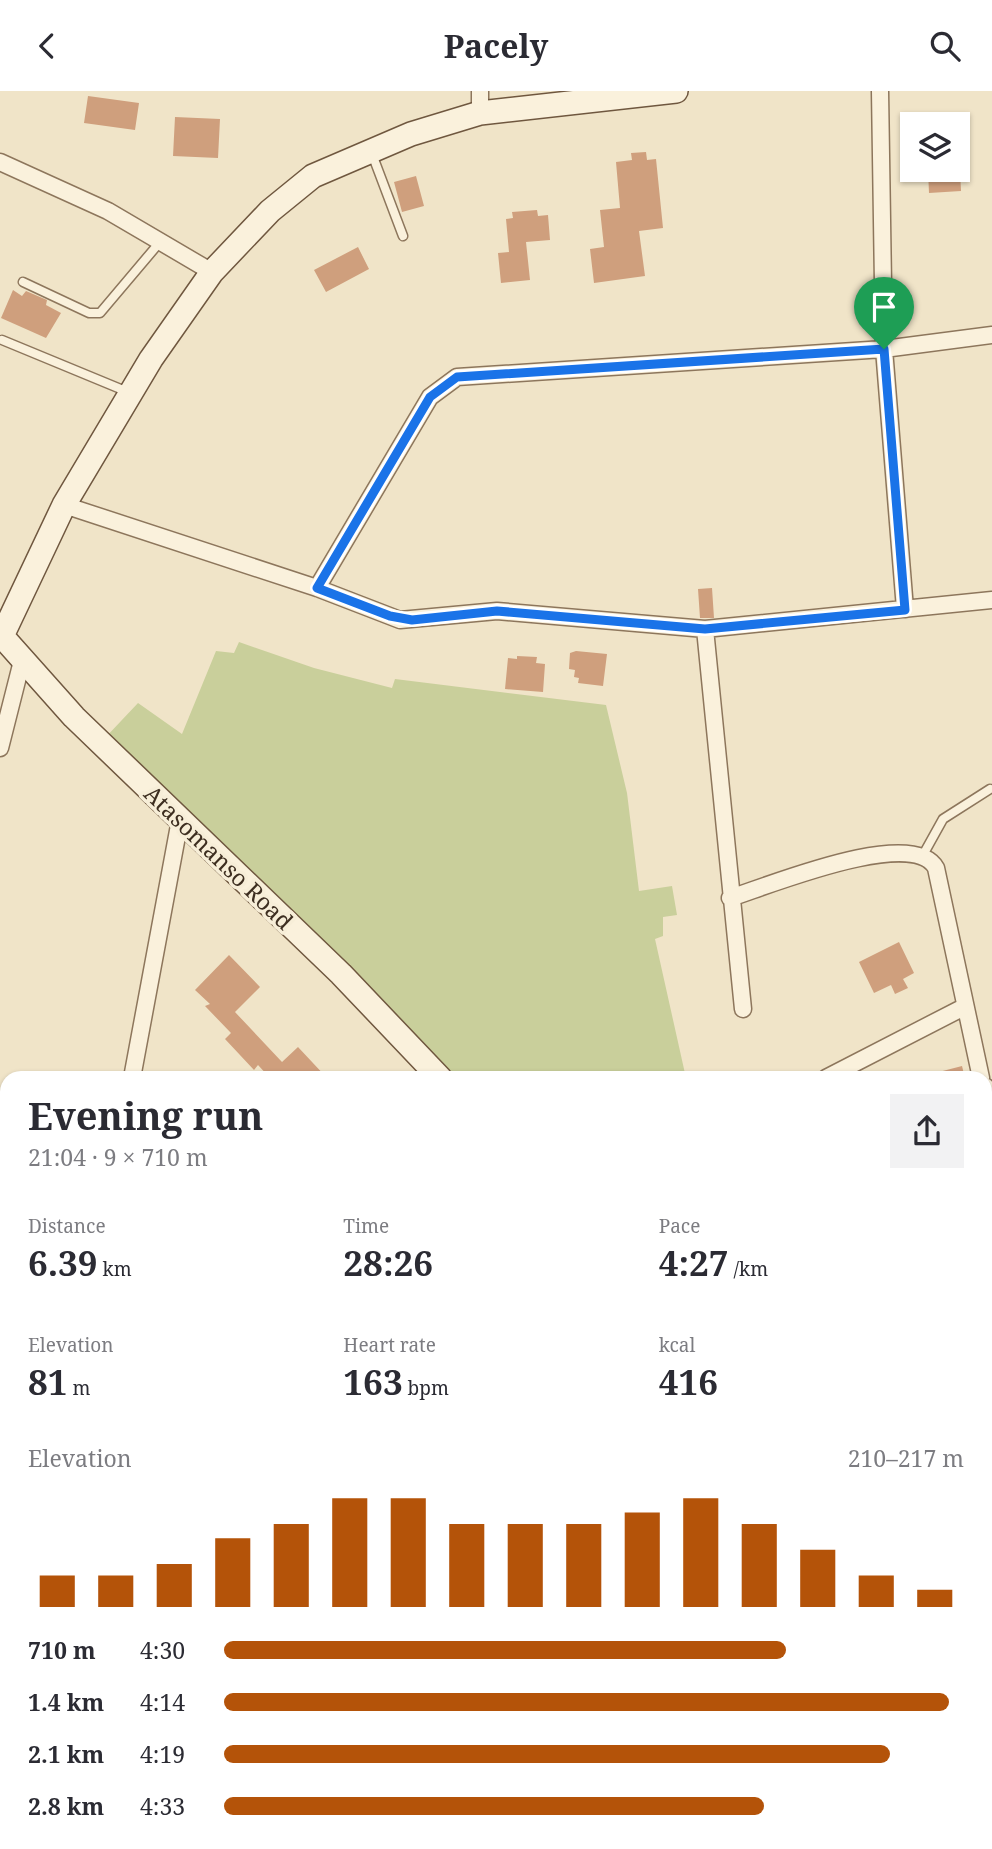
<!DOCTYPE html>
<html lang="en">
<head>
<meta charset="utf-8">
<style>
	:root { --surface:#fff; --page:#f2f2f3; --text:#2b2b33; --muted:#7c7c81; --accent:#b45309 }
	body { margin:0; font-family:"Noto Serif",serif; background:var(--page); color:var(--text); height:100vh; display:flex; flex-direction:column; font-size:26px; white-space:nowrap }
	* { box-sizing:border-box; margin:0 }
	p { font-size:23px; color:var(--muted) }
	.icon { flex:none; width:38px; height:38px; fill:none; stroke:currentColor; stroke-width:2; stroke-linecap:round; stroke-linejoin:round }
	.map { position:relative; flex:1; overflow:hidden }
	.drawer { position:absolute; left:0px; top:980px; width:992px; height:779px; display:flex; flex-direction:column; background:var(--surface); border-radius:21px 21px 0 0; box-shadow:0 2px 5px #0004 }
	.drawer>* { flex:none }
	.tools { position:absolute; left:900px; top:21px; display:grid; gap:14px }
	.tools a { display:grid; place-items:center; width:70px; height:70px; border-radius:0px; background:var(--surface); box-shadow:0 2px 5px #0004; font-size:35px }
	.pin { position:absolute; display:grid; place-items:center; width:60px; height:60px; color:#fff; margin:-72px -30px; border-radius:50% 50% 50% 0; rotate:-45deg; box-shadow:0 0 7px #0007 }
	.pin .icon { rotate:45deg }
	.round { display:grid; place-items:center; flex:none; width:74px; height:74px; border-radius:0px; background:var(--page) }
	.headline { display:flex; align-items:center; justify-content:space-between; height:119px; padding:0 28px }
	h1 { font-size:38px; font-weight:700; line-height:52px }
	.metrics { display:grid; grid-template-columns:repeat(3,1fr); gap:10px; height:119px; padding:7px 28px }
	.metrics div { display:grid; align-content:center }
	.metrics b { font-size:35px; font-weight:700 }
	.metrics small { font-size:19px; font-weight:400 }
	.metrics p { font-size:19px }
	.chart { height:196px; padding:14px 28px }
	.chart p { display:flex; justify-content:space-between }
	.chart svg { width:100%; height:126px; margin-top:7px; stroke:var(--accent); stroke-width:6 }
	ul { padding:0 28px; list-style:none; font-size:23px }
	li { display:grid; grid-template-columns:112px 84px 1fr; align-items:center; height:52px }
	li i { height:18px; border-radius:9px; background:var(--accent) }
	header { display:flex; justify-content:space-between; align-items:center; height:91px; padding:0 28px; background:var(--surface); font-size:32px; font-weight:700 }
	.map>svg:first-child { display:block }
	.green { fill:#c9cf9b }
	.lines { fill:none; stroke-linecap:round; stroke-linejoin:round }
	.stream { stroke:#6f938a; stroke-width:4.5 }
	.building { fill:#cf9f7d }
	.lane-casing { stroke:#8d765c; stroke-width:11 }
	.street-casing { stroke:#8d765c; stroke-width:19 }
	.secondary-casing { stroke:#6f573f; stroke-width:26 }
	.lane { stroke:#faf1dc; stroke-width:8 }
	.street { stroke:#faf1dc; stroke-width:16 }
	.secondary { stroke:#faf1dc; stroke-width:23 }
	.route-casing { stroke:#fff; stroke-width:14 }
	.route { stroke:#1a73e8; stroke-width:9 }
	.labels { text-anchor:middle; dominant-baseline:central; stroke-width:7; stroke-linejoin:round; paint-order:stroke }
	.street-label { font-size:23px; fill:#3d2e20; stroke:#f7eed8 }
</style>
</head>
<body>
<header><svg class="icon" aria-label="back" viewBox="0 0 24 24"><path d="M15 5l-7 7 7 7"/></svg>Pacely<svg class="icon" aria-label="search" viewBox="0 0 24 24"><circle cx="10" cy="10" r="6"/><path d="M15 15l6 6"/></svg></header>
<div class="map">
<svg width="992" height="1758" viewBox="0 0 992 1758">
	<rect width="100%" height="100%" fill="#f0e4c8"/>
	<path class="green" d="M239,551L314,577L392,597L395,588L606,614L627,702L639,800L672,795L677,824L663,826V845L655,848L686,987H453L104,648L138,612L182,643L216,560L234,562Z"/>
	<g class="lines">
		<path class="stream" d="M767,1752V1758"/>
	</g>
	<path class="building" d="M88,5L139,12L135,39L84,32Z
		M175,26L220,28L218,67L173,65Z
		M646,61L647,69L656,68L663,137L639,140L645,185L594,192L590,158L604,156L600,119L620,117L616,71L632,69L631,62Z
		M928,79H960L961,100L929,102Z
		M416,85L424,115L402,121L394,91Z
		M537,119L538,125L548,124L550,149L526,151L530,189L501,192L498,162L509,161L506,128L513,127L512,121Z
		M358,156L369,178L326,201L314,179Z
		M13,199L22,205L26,200L47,209L46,214L61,222L46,247L1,227Z
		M712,497L714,527H700L698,498Z
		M576,560L607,563L603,595L578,592L579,587L574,586L575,579L569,578L570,562Z
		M517,565L537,566L536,572L545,573L543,601L505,598L508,567L517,568Z
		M899,851L914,882L903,888L908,897L895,903L891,894L874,902L859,871Z
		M229,864L260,896L235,921L282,971L298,956L327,987H270L258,974L254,979L225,948L231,942L205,915L210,913L195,899Z
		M962,975L965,987H931V983Z"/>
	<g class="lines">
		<g class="lane-casing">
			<path id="lane" d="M372,63L403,145
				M23,191L89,222H100L160,151
				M2,249L128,301
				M923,764L943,728L990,698"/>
		</g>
		<g class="street-casing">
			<path id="street" d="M880,0L884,258L905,518
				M480,22V0
				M0,71L108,120L212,181
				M64,414L317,497L400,529L497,520L705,538L992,509
				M317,497L430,306L457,286L884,258L992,244
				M705,538L743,918
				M0,657L22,570
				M730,807C768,795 913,735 936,777L981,987
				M132,987L180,729
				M826,987L964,916
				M985,995L992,1003
				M0,1187H7
				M985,1204L992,1223
				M985,1336L992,1320
				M985,1401L992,1395
				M0,1468L7,1469
				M0,1656H7
				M43,1752V1758
				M353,1752L358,1758
				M183,1758L227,1752
				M680,1758L682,1752
				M990,1758L992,1757"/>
		</g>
		<g class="secondary-casing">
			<path id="secondary" d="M0,543L74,626L341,883L440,987
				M2,545L64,414L151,268L212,181L270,120L313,85L411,43L480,22L676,0
				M887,1752L892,1758"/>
		</g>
		<use href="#lane" class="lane"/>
		<use href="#street" class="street"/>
		<use href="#secondary" class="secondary"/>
	</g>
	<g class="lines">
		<g class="route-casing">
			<path id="route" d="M884,258L905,519L705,538L497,520L412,529L390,525L317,497L430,306L457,286Z"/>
		</g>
		<use href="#route" class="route"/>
	</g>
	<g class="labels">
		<g class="street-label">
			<text transform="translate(219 766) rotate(44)">Atasomanso Road</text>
		</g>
	</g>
</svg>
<div class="tools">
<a><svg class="icon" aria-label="layers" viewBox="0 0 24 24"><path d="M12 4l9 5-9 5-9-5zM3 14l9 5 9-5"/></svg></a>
</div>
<div class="pin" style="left:884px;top:258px;background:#1e9e55"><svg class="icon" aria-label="arrive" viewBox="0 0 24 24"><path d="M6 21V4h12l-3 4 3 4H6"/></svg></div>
<section class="drawer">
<div class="headline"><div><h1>Evening run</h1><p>21:04 · 9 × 710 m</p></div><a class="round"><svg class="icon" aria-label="share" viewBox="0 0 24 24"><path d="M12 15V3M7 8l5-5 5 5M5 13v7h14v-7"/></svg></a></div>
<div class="metrics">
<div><p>Distance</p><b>6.39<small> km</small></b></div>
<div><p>Time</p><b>28:26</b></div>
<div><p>Pace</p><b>4:27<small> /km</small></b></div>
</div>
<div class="metrics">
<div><p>Elevation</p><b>81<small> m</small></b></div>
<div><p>Heart rate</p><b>163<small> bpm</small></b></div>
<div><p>kcal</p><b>416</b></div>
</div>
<div class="chart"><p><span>Elevation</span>210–217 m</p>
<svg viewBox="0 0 160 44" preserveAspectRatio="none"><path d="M5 44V33M15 44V33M25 44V29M35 44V20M45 44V15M55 44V6M65 44V6M75 44V15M85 44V15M95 44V15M105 44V11M115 44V6M125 44V15M135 44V24M145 44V33M155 44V38"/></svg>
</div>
<ul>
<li><b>710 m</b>4:30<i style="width:76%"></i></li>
<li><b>1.4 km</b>4:14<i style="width:98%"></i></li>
<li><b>2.1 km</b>4:19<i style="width:90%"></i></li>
<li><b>2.8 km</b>4:33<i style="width:73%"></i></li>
</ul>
</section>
</div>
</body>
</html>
